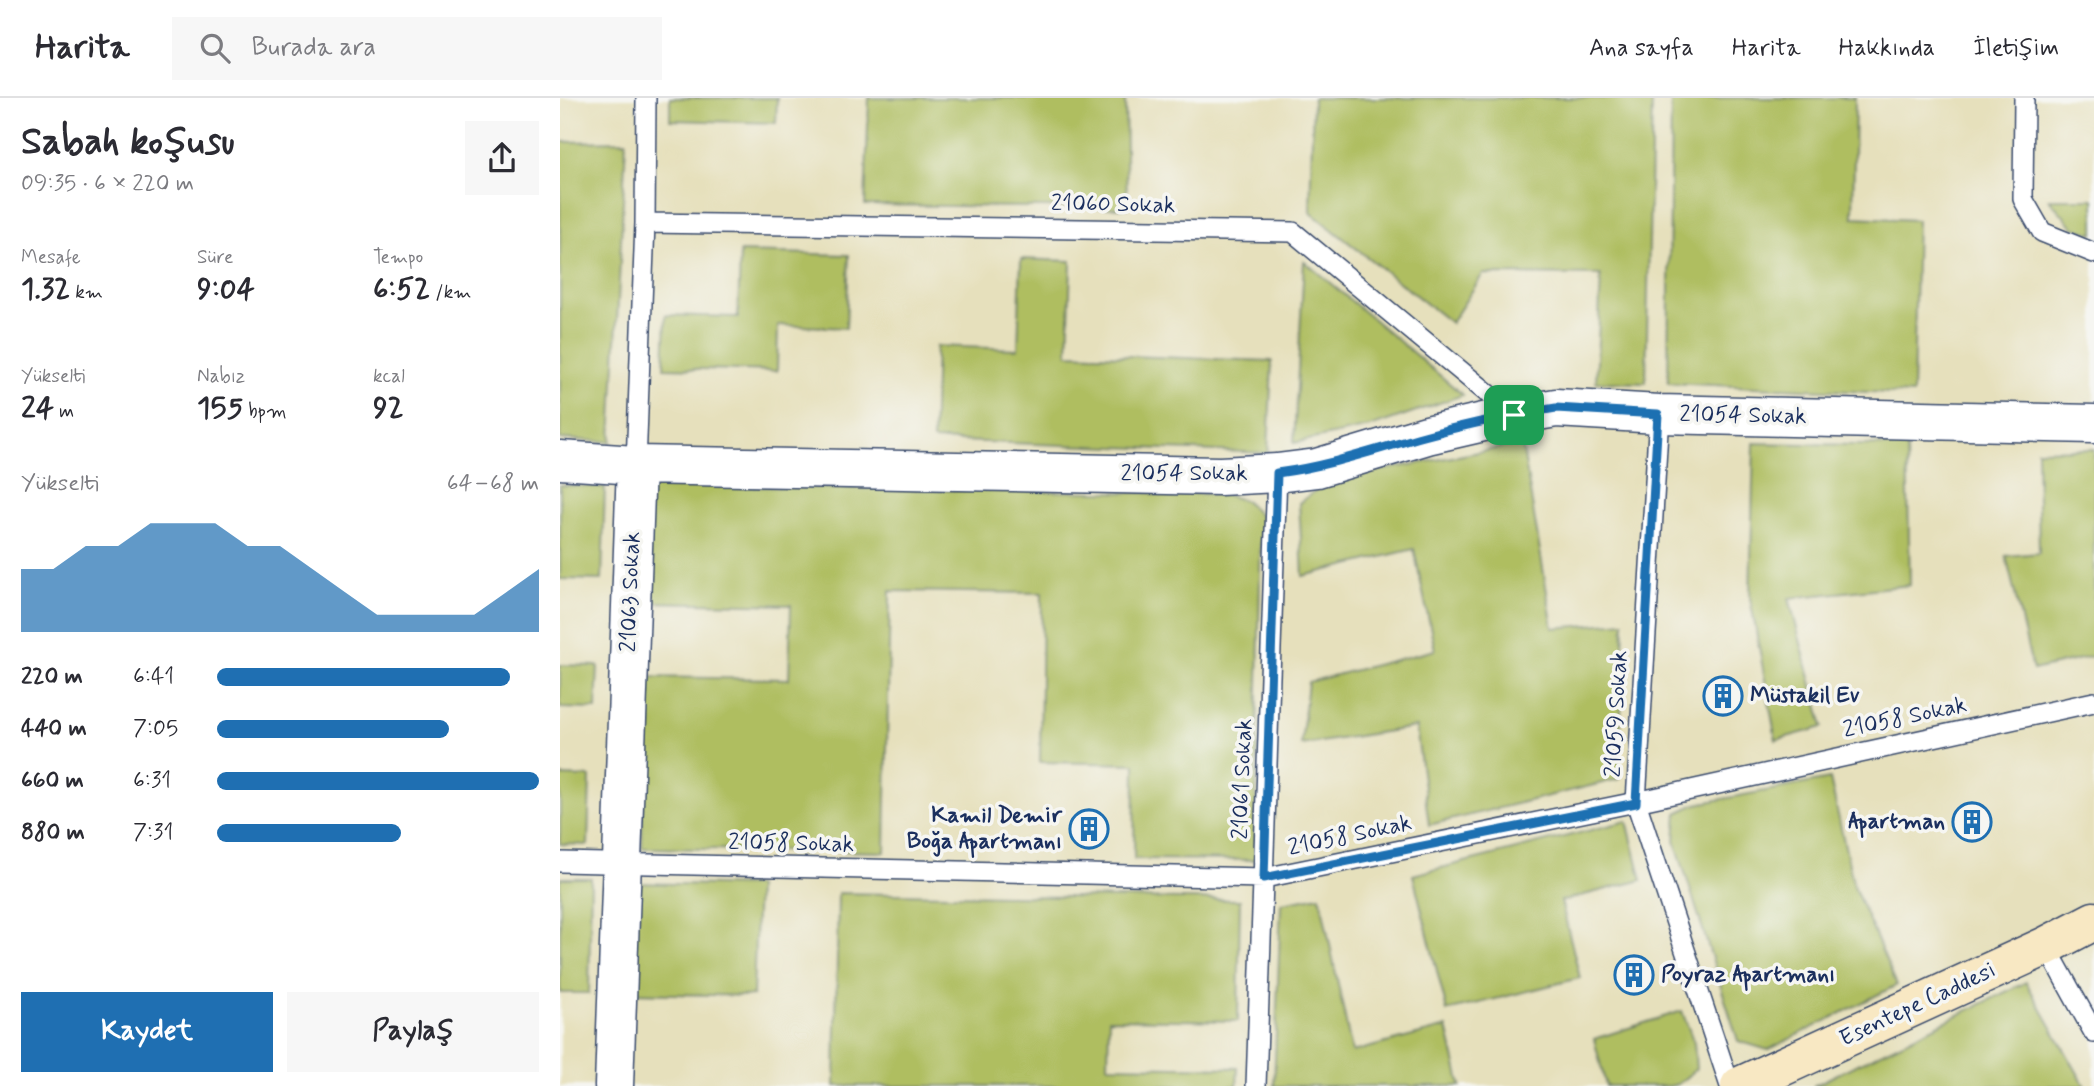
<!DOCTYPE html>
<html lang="tr">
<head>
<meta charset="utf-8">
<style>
	:root { --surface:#fff; --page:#f7f7f7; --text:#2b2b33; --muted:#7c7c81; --line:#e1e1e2; --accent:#1f6fb2 }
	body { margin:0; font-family:Mynerve,sans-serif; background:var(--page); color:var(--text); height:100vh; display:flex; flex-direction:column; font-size:26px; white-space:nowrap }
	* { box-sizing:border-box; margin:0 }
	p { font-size:23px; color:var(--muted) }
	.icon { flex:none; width:38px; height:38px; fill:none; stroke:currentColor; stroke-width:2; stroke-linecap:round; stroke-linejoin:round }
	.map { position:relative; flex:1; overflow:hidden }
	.details { display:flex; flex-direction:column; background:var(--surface); width:560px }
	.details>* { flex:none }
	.pin { position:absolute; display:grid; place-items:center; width:60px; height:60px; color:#fff; margin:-30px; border-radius:14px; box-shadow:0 4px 10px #0006 }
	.round { display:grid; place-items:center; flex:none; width:74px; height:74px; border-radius:0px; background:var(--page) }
	.headline { display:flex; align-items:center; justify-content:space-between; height:119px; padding:0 21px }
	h1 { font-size:38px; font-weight:700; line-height:52px }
	.figures { display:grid; grid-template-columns:repeat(3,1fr); gap:10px; height:119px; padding:7px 21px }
	.figures div { display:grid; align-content:center }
	.figures b { font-size:30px; font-weight:700 }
	.figures small { font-size:19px; font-weight:400 }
	.figures p { font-size:19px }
	.chart { height:196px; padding:14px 21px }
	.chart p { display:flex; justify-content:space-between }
	.chart svg { width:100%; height:126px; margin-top:7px; fill:var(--accent); opacity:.7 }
	.button { display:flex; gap:14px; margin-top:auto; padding:14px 21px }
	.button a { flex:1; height:80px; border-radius:0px; background:var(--accent); color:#fff; font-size:28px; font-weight:700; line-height:80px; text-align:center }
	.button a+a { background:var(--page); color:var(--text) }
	ul { padding:0 21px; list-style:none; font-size:23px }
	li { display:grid; grid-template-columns:112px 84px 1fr; align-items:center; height:52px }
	li i { height:18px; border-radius:9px; background:var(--accent) }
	header { display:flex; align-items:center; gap:42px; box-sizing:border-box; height:98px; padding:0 35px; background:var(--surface); border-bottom:2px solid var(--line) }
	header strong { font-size:33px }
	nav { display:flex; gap:38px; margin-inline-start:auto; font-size:24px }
	.search { width:490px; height:63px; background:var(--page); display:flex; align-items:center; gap:18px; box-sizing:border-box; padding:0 24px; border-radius:0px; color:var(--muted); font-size:26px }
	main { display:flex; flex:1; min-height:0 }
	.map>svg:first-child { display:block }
	.green { fill:#afbe61; stroke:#657660; stroke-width:2 }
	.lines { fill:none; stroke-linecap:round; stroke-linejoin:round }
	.service-casing { stroke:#394a6c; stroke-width:22 }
	.minor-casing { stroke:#394a6c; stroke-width:41 }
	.secondary-casing { stroke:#394a6c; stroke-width:41 }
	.service { stroke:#fff; stroke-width:19 }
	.minor { stroke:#fff; stroke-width:38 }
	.secondary { stroke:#f8e8c3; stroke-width:38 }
	.route-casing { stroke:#fff; stroke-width:14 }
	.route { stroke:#1f6fb2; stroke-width:9 }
	.labels { text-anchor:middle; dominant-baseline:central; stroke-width:7; stroke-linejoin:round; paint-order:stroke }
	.street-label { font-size:23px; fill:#1b2f5e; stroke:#f6f6f2 }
	.poi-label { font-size:23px; font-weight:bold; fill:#1b2f5e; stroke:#f6f6f2; text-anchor:start }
</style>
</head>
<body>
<header>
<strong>Harita</strong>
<div class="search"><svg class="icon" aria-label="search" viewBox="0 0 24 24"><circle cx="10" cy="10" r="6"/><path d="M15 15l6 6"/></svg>Burada ara</div>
<nav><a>Ana sayfa</a><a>Harita</a><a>Hakkında</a><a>İletişim</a></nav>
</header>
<main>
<section class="details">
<div class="headline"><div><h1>Sabah koşusu</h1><p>09:35 · 6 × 220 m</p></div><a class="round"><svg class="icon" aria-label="share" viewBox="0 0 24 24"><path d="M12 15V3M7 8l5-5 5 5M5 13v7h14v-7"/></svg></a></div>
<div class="figures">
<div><p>Mesafe</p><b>1.32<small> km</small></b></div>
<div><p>Süre</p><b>9:04</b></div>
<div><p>Tempo</p><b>6:52<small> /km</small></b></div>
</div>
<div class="figures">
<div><p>Yükselti</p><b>24<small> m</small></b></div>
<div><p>Nabız</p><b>155<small> bpm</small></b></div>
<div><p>kcal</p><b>92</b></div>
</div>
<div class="chart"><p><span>Yükselti</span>64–68 m</p>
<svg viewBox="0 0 160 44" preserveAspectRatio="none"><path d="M0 44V22L10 22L20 14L30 14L40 6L50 6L60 6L70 14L80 14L90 22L100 30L110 38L120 38L130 38L140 38L150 30L160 22V44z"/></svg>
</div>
<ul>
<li><b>220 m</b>6:41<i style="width:91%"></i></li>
<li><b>440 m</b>7:05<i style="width:72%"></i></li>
<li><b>660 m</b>6:31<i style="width:100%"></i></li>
<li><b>880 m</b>7:31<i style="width:57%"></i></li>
</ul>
<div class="button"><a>Kaydet</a><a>Paylaş</a></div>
</section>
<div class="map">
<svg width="1534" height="988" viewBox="0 0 1534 988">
	<rect width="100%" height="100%" fill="#f6f6f2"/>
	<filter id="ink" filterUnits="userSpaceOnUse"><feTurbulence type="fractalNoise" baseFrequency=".0143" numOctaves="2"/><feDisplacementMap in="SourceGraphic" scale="14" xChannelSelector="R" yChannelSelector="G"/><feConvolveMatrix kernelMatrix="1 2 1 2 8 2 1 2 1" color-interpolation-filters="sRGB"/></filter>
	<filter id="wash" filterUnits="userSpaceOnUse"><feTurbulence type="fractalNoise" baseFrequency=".00686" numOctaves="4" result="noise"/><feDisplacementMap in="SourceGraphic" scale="28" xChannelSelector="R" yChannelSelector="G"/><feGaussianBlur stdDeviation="1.57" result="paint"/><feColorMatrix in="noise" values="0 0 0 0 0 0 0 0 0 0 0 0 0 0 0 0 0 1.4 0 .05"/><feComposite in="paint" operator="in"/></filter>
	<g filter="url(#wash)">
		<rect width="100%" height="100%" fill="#e6e0bc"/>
		<path class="green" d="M110,0H217L216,25L110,22Z
			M309,0H565L567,110L305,107Z
			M753,0H1092L1086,285L1036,284L1041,177L923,176L891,225L750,114Z
			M1111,0H1295L1293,119L1357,122L1353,296L1108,285Z
			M66,43L51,344L0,341V44Z
			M1489,101H1534V136L1514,130Z
			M180,154L289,157L286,230L218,227L217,273L104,270L106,217L178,219Z
			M461,161L511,163L508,256L712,263L708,355L373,342L376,248L458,251Z
			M744,163L903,297L810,329L734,345Z
			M1194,345L1347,348L1350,487L1229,500L1263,629L1216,642L1190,500Z
			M962,346L993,530L1064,524L1059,681L869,727L856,629L741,647L748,584L875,552L854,451L743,478L739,405L769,382Z
			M1534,351V558L1473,572L1446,458L1479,455L1477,352Z
			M0,387L45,389L42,482L0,481Z
			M87,387L663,396L686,403L701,419L695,762L574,761L575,666L480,664L482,495L330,493L325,754L82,750L84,579L229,581L231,507L85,504Z
			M0,567L38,568L36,611L0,610Z
			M0,678L30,679L28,747L0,746Z
			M1270,681L1294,789L1337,887L1208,952L1178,943L1115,743L1117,715L1136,706Z
			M1067,723L1082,782L1001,803L1020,880L887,913L853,777Z
			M0,780H31L29,895H0Z
			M75,785L197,788L193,898L72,895Z
			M278,795L680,802L678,923L549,921L548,968L678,970L677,988H275Z
			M760,798L792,954L887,929L901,988H714L721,805Z
			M1466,884L1525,988H1253Z
			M1122,913L1134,945L1136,971L1118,986L1110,988H1046L1034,941Z"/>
	</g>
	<g filter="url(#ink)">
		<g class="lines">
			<g class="service-casing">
				<path id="service" d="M1464,0L1463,101L1482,134L1534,155
					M85,125L733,134L954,317
					M1099,316L1076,704L1170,988
					M76,367L85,125L86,0
					M0,764L704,780L1076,704L1534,604
					M1486,848L1534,935
					M696,988L717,375"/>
			</g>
			<g class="minor-casing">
				<path id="minor" d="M0,362L76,367L660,378L717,375L757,370L867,337L954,317L996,310L1099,316L1534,326
					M54,988L76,367"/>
			</g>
			<g class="secondary-casing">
				<path id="secondary" d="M1180,988L1486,848L1534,823"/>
			</g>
			<use href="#service" class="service"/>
			<use href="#minor" class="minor"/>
			<use href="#secondary" class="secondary"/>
		</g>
	</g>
	<g class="lines" filter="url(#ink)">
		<g class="route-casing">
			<path id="route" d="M996,310L1098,316L1076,705L704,780L717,375C768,368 815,352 864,338C907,326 952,317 996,310Z"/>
		</g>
		<use href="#route" class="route"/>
	</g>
	<defs>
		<g id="building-ring" transform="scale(2.0125)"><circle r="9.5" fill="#f6f6f2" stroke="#1f6fb2" stroke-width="1.5"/><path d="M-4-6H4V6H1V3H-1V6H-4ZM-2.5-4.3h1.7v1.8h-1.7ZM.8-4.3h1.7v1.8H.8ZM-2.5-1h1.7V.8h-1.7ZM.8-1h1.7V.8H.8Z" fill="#1f6fb2"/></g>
	</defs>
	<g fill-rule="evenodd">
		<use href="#building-ring" x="1163" y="598"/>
		<use href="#building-ring" x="1412" y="724"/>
		<use href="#building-ring" x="529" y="731"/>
		<use href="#building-ring" x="1074" y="877"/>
	</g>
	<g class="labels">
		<g class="street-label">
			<text transform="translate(553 107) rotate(1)">21060 Sokak</text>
			<text transform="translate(1183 318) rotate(1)">21054 Sokak</text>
			<text x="624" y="376">21054 Sokak</text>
			<text transform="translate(71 494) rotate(-88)">21063 Sokak</text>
			<text transform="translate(1057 616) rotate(-87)">21059 Sokak</text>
			<text transform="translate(1345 620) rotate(-12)">21058 Sokak</text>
			<text transform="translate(683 681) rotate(-88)">21061 Sokak</text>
			<text transform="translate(790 738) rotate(-12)">21058 Sokak</text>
			<text transform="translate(231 746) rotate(1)">21058 Sokak</text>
			<text transform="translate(1358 907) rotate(-25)">Esentepe Caddesi</text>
		</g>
		<g class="poi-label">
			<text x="1190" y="598">Müstakil Ev</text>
			<text x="502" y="718" text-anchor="end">Kamil Demir<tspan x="502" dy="26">Boğa Apartmanı</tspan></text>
			<text x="1385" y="724" text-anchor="end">Apartman</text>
			<text x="1101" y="877">Poyraz Apartmanı</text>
		</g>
	</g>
</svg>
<div class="pin" style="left:954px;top:317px;background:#1e9e55"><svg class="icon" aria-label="arrive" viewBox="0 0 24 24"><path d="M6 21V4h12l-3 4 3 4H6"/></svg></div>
</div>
</main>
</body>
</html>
